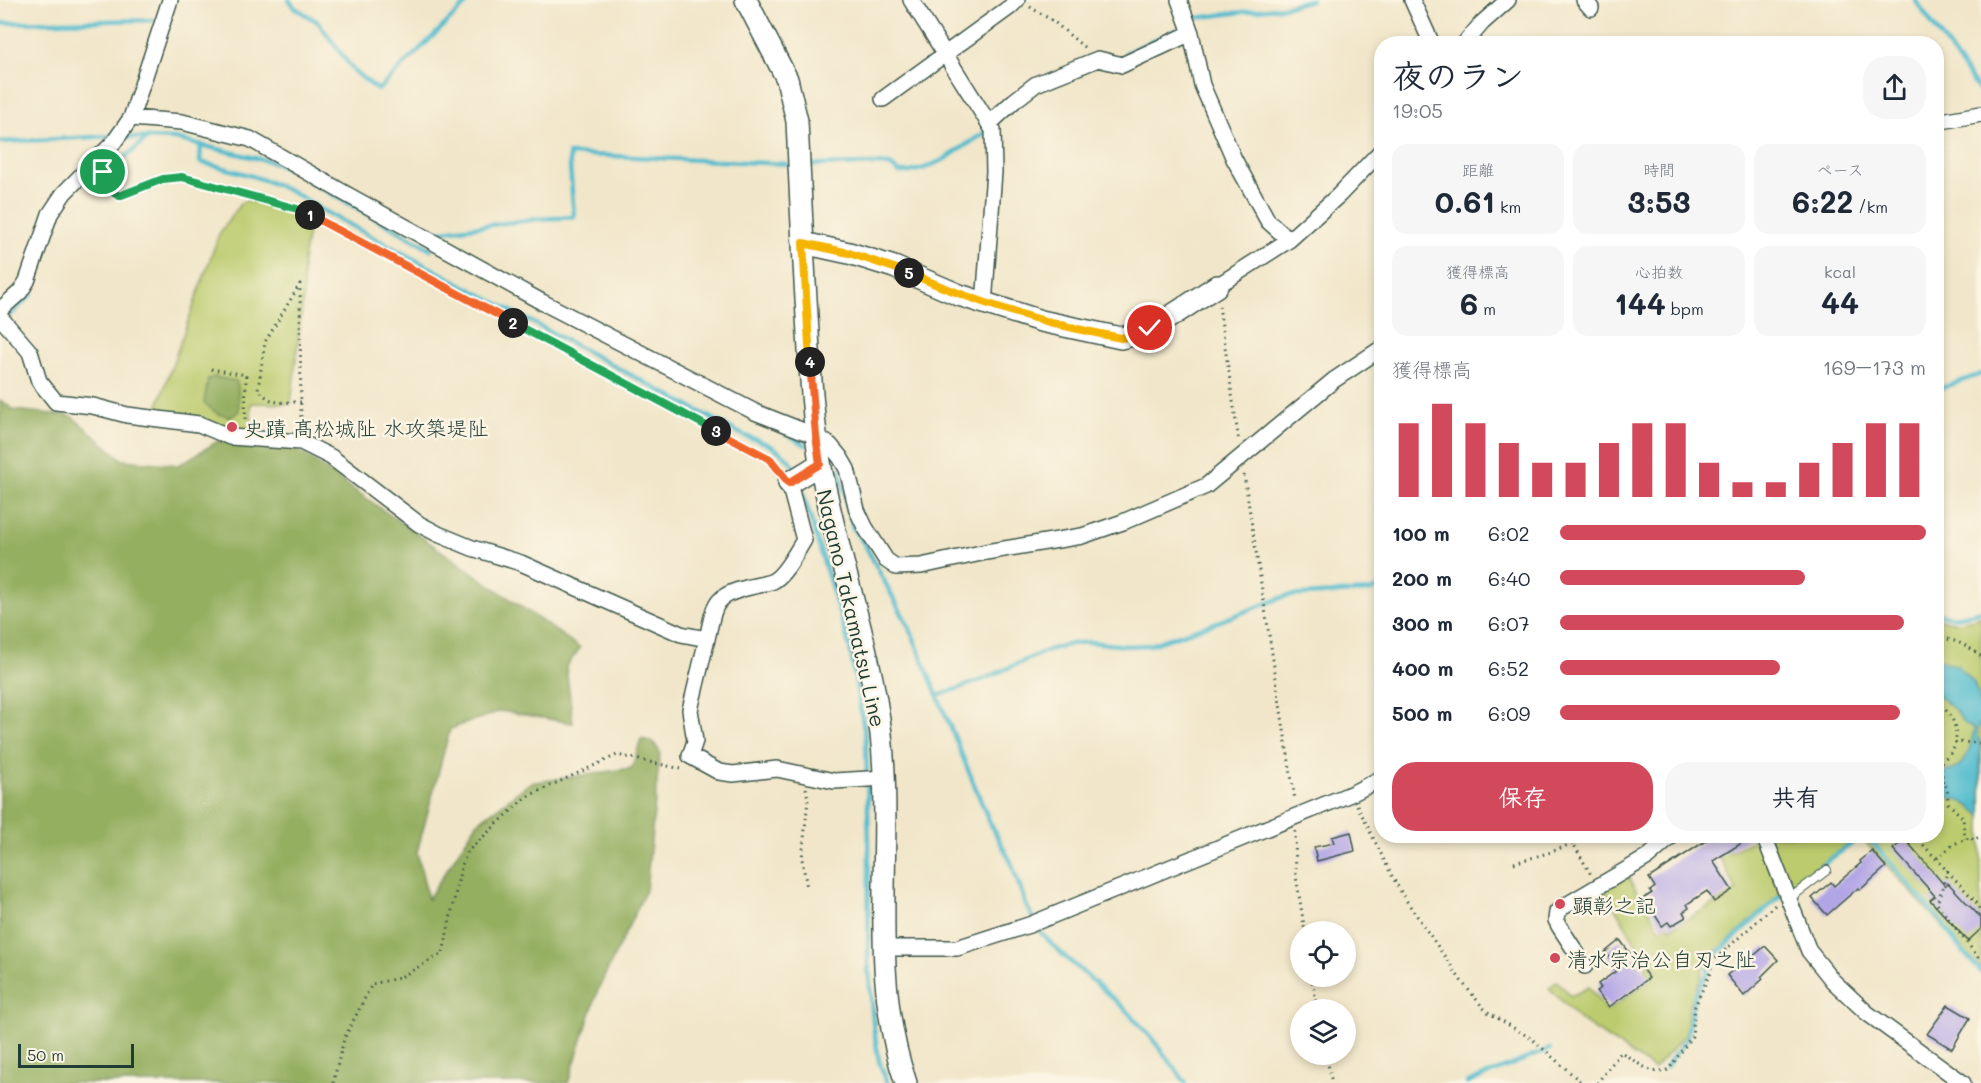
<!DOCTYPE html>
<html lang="ja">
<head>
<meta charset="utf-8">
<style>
	:root { --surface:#fff; --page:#f6f6f7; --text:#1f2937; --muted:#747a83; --accent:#d1495b }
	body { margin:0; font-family:Mali,"Klee One",sans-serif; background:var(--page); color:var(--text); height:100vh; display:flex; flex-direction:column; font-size:22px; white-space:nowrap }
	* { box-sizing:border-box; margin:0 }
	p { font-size:20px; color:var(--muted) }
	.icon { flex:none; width:33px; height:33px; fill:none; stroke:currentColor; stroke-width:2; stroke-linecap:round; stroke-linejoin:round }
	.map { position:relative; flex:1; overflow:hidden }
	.panel { position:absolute; left:1374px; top:36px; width:570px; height:807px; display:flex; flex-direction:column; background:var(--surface); border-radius:24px; box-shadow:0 3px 9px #0003 }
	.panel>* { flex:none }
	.tools { position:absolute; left:1290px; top:921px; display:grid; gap:12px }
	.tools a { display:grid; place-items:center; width:66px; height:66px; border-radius:50%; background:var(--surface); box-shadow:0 3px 9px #0003; font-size:30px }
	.scale { position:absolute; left:18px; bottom:15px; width:116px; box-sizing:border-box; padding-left:6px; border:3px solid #1f3d34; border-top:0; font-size:16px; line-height:21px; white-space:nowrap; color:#1f3d34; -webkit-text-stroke:4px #fcf5e5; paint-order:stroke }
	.pin { position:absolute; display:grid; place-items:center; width:51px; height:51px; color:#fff; margin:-26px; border:3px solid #fff; border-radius:50%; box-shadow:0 2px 6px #0007 }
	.km { position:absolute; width:30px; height:30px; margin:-15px; border-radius:50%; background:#222; color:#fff; font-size:16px; line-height:30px; text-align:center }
	.round { display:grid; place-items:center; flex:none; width:63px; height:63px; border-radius:24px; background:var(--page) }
	.head { display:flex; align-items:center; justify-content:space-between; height:102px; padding:0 18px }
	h1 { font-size:33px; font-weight:700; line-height:45px }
	.stats { display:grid; grid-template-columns:repeat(3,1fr); gap:9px; height:102px; padding:6px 18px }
	.stats div { display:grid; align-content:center; border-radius:15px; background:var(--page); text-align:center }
	.stats b { font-size:30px; font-weight:700 }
	.stats small { font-size:16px; font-weight:400 }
	.stats p { font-size:16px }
	.chart { height:168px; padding:12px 18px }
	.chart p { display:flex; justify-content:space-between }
	.chart svg { width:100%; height:108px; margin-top:6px; stroke:var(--accent); stroke-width:6 }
	.action { display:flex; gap:12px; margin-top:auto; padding:12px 18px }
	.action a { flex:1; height:69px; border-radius:24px; background:var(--accent); color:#fff; font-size:24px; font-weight:700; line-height:69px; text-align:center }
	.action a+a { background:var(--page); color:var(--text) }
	ul { padding:0 18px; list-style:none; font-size:20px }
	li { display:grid; grid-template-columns:96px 72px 1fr; align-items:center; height:45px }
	li i { height:15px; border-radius:8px; background:var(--accent) }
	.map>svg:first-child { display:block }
	.green { fill:#bbcb6d; stroke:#6d8450; stroke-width:1.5 }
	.forest { fill:#94af60; stroke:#5a764a; stroke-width:1.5 }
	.water { fill:#50bbcd; stroke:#387c80; stroke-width:1.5 }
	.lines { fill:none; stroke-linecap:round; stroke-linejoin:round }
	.stream { stroke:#50bbcd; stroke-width:4.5 }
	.building { fill:#b2a5e6 }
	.service-casing { stroke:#3e564a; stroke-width:10 }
	.minor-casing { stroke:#3e564a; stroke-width:18 }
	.secondary-casing { stroke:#3e564a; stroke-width:24 }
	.path { stroke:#3e564a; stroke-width:3; stroke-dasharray:1.5 4.5; stroke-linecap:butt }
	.service { stroke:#fff; stroke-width:8 }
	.minor { stroke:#fff; stroke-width:15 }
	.secondary { stroke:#fff; stroke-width:21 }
	.split-1-casing { stroke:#fff; stroke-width:12 }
	.split-2-casing { stroke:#fff; stroke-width:12 }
	.split-3-casing { stroke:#fff; stroke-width:12 }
	.split-4-casing { stroke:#fff; stroke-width:12 }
	.split-5-casing { stroke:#fff; stroke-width:12 }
	.split-6-casing { stroke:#fff; stroke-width:12 }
	.split-1 { stroke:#22a559; stroke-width:8 }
	.split-2 { stroke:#f0652b; stroke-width:8 }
	.split-3 { stroke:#22a559; stroke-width:8 }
	.split-4 { stroke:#f0652b; stroke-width:8 }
	.split-5 { stroke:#f5b400; stroke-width:8 }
	.split-6 { stroke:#f5b400; stroke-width:8 }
	.poi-dot { fill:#d1495b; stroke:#fcf5e5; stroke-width:2 }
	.labels { text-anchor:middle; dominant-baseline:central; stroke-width:5; stroke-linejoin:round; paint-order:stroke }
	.poi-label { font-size:21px; fill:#1f3d34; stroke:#fcf5e5; text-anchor:start }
	.street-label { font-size:21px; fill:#1f3d34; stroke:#fcf5e5 }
</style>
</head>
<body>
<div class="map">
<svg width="1981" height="1083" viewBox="0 0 1981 1083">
	<rect width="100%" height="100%" fill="#fcf5e5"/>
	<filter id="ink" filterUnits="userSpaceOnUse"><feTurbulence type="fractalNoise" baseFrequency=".0167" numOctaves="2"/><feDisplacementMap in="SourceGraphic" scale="12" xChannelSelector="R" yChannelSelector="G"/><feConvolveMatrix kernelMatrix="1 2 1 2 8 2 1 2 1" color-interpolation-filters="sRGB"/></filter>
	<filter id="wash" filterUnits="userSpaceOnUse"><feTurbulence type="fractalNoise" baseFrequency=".008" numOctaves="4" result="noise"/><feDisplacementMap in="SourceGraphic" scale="24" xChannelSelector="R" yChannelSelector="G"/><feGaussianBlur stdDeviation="1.35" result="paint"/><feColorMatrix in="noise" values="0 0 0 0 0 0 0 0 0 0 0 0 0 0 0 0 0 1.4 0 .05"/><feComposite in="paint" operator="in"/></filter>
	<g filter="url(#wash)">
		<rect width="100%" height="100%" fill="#f1e6c9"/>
		<path class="green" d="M246,200L286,210L310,220L303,261V299L291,404L251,403L252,432L235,434L203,419L156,411L219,234L240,204Z
			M1937,617C1951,626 1966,621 1981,617V969L1860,836H1936Z
			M1708,836H1719L1729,853L1757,838L1781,893L1704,963L1701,978L1689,1005L1686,1034L1654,1069L1580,1020L1549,988L1557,981L1571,996L1589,987L1607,1011L1652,979L1645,967L1648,964L1604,889L1627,875L1660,929L1668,925L1671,928L1737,891Z
			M1768,836H1858L1789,888Z"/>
		<path class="forest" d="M213,377L236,381L238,386L239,411L231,417L218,414L204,403L208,379Z
			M0,400L14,410L71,416L123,460L179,465L218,441L293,447L580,648L566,667L573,723L500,711L450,729L417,852L428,899L477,823L530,783L632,768L641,739L653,742L660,752L646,890L598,990L568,1083H0Z"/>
		<path class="water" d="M1937,659L1958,666L1974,683L1978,694L1981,709V721L1977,730L1980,747L1981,816C1969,803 1954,797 1937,795V774C1966,769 1970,755 1974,728L1965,724L1955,710L1937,695Z"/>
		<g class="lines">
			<path class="stream" d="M289,0L295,8L318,22L354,71L378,90L470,0
				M1915,0L1981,93
				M0,23L154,20
				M1126,53L1177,30L1195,18L1283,7L1311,0
				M122,137L175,139L268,161L287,168
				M0,142L114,136
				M201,144L200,162C245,173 284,183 322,210L745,436C763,441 789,452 796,471
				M808,165L877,164L890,165L899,172H910L925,168L943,160L989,130
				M92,174L127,156L147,138
				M307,180L431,249
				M428,233L537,219L574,217L569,154L788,164
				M11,315L31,295L48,243
				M1936,390L1981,374
				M777,428L806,445
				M833,465L839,470L853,528L865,545L910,629L990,823L1011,862L1026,905L1041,933L1063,955L1123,1007L1150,1036L1186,1083
				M800,484L850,648L866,740L869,844L868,964L874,1030L879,1061L887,1083
				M1936,611C1949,621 1966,615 1981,611
				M938,696L984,679L1048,650L1070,644L1089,642L1128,646L1150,645L1215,623L1286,596L1370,591L1382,586
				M1867,836L1943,924L1958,946L1981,972
				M1666,1067L1687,1038L1694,997L1707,974L1709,961L1777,899L1861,836
				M1467,1083L1550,1049"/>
		</g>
		<g id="blocks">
			<path class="building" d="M1351,832L1355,851L1317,861L1314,847L1334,843L1332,837Z
				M1713,836H1753L1713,861L1732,890L1714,902L1707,891L1687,904L1689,908L1683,912L1686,917L1671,926L1668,922L1662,926L1644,898L1652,893L1650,891L1655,887L1649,878Z
				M1905,839L1945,886L1948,883L1981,918V929L1968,941L1930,900L1935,896L1893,849Z
				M1872,851L1886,867L1860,890L1858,888L1827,915L1812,898L1831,882L1834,886L1861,863L1860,861Z
				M1620,940L1649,978L1609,1007L1596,991L1601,988L1598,984L1616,971L1612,966L1615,964L1605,952Z
				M1765,946L1778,960L1761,977L1763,979L1744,996L1727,975L1739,965L1741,967Z
				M1948,1005L1970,1018L1952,1049L1927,1034Z"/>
		</g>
	</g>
	<g filter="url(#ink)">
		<use href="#blocks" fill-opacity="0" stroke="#3e564a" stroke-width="1.5"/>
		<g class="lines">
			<g class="service-casing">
				<path id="service" d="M1789,899L1827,870"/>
			</g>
			<g class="minor-casing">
				<path id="minor" d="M911,0L993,130L994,172L984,304
					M1179,0L1191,33L1202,85L1234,159L1268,221L1289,240
					M1412,0L1432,44
					M1584,0L1591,8
					M1464,44L1482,23L1508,0
					M883,99L1010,7L1017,0
					M131,118L182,122L250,139L346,194L542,302L755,412L816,436L830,445L840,457L847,469L857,510L865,527L886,560L896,567L921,566L986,552L1082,536L1123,522L1206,486L1334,380L1382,348
					M1936,122L1981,114
					M990,123L1014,101L1036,84L1098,59L1122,65L1191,33
					M1217,286L1289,240L1339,195L1382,150
					M0,310L20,292L27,281L50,214L64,193L114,142L131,118L170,0
					M0,317L30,352L39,381L56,402L93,406L127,415L199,424L230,437L301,442L331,457L419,524L438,534L472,548L521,563L681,634L707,639C715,604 713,596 750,587C757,585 767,584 773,581C785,575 797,551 804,540L789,483
					M707,639L690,710L695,741L690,756L719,772L733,774L777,769L834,781L885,778
					M1764,836L1809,951L1833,981L1867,1013L1963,1083
					M885,948H957L1029,925L1353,793L1382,778
					M1585,966L1559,926L1556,920L1557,912L1563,907L1648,857L1672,836"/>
			</g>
			<g class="secondary-casing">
				<path id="secondary" d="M746,0L787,79L797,121C800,186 803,251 807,316C810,365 812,414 820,462C836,554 870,641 881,734C894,849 867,971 906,1083
					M803,243L849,253L894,267L959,295L1041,321L1121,338C1154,332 1188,304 1217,286
					M789,483L820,464"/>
			</g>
			<path class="path" d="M1030,7L1053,21L1085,48
				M103,173L110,190L119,196L163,179L182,177L301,210L770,459L779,470
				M1219,306L1239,442
				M211,369L246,375L245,423
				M301,402C280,402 273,406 258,389L265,342L300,284L301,428
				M1244,475L1295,800
				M1936,637C1954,639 1967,645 1981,656
				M1936,703C1953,713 1956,724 1956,742
				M1941,762L1952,752L1956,742L1981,743
				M1936,764L1941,762L1943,783L1947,787L1948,803L1963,818L1965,839
				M806,788L808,799L802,859L807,888
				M1357,805L1392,876L1404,897L1462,982L1486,1011L1532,1039L1582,1083
				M1295,831L1296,876L1305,932
				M1915,836L1976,902H1981
				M1937,858L1954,844L1971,837L1973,840L1981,836
				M1514,863L1551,852L1573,843L1591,875
				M1948,870L1937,904L1981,961
				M1976,902L1981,911
				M1311,976L1318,1010
				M1326,1054L1332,1083
				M333,1083L344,1039L372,984L399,978L443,953L461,867L468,851L526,797L617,755L682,769
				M1597,1083L1621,1052C1634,1060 1655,1079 1669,1069L1692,1036L1695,1006L1710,973L1712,962L1775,905"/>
			<use href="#service" class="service"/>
			<use href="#minor" class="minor"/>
			<use href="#secondary" class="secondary"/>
		</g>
	</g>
	<g class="lines" filter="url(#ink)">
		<g class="split-1-casing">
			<path id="split-1" d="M103,172L110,190L119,196L163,179L182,177L301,210L310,215"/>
		</g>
		<g class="split-2-casing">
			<path id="split-2" d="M310,215L513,323"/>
		</g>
		<g class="split-3-casing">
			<path id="split-3" d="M513,323L716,431"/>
		</g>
		<g class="split-4-casing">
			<path id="split-4" d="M716,431L770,459L789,483L820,464L816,436L810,362"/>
		</g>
		<g class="split-5-casing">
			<path id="split-5" d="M810,362L803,243L849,253L909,273"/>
		</g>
		<g class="split-6-casing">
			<path id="split-6" d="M909,273C980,304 1045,324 1121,338L1133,336L1150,328"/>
		</g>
		<use href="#split-1" class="split-1"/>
		<use href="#split-2" class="split-2"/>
		<use href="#split-3" class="split-3"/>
		<use href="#split-4" class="split-4"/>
		<use href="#split-5" class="split-5"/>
		<use href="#split-6" class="split-6"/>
	</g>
	<g class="poi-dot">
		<circle cx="232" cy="427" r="6"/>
		<circle cx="1560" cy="904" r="6"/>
		<circle cx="1555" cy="958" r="6"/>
	</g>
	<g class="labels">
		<g class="poi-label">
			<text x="244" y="427">史蹟 髙松城阯 水攻築堤阯</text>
			<text x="1572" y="904">顕彰之記</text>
			<text x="1567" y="958">清水宗治公自刃之阯</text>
		</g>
		<g class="street-label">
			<text transform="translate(852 608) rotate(77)">Nagano Takamatsu Line</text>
		</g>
	</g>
</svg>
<div class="tools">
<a><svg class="icon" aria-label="locate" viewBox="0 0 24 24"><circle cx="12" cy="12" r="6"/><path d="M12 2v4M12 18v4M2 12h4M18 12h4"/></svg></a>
<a><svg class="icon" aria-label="layers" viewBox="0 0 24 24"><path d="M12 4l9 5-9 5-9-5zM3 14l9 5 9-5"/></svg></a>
</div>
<div class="scale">50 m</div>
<div class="pin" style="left:103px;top:172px;background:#1e9e55"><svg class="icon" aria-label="arrive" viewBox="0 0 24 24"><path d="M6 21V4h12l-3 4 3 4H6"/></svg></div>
<div class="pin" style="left:1150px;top:328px;background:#d93025"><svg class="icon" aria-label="check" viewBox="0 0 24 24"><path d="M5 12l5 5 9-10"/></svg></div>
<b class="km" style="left:310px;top:215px">1</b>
<b class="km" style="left:513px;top:323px">2</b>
<b class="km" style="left:716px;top:431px">3</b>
<b class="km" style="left:810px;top:362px">4</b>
<b class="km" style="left:909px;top:273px">5</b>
<section class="panel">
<div class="head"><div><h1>夜のラン</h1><p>19:05</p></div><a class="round"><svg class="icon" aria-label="share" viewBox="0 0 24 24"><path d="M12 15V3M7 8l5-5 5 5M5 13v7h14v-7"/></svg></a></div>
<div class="stats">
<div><p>距離</p><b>0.61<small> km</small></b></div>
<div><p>時間</p><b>3:53</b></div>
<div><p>ペース</p><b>6:22<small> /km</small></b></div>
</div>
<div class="stats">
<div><p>獲得標高</p><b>6<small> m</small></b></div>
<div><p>心拍数</p><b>144<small> bpm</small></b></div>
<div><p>kcal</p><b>44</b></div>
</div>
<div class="chart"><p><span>獲得標高</span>169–173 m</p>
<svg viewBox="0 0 160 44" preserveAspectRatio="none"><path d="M5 44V14M15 44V6M25 44V14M35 44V22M45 44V30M55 44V30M65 44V22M75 44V14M85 44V14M95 44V30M105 44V38M115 44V38M125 44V30M135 44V22M145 44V14M155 44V14"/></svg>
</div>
<ul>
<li><b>100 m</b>6:02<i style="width:100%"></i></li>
<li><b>200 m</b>6:40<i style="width:67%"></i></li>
<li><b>300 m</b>6:07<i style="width:94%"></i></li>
<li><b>400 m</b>6:52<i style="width:60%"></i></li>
<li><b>500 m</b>6:09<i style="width:93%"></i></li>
</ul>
<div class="action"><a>保存</a><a>共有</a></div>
</section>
</div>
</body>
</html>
